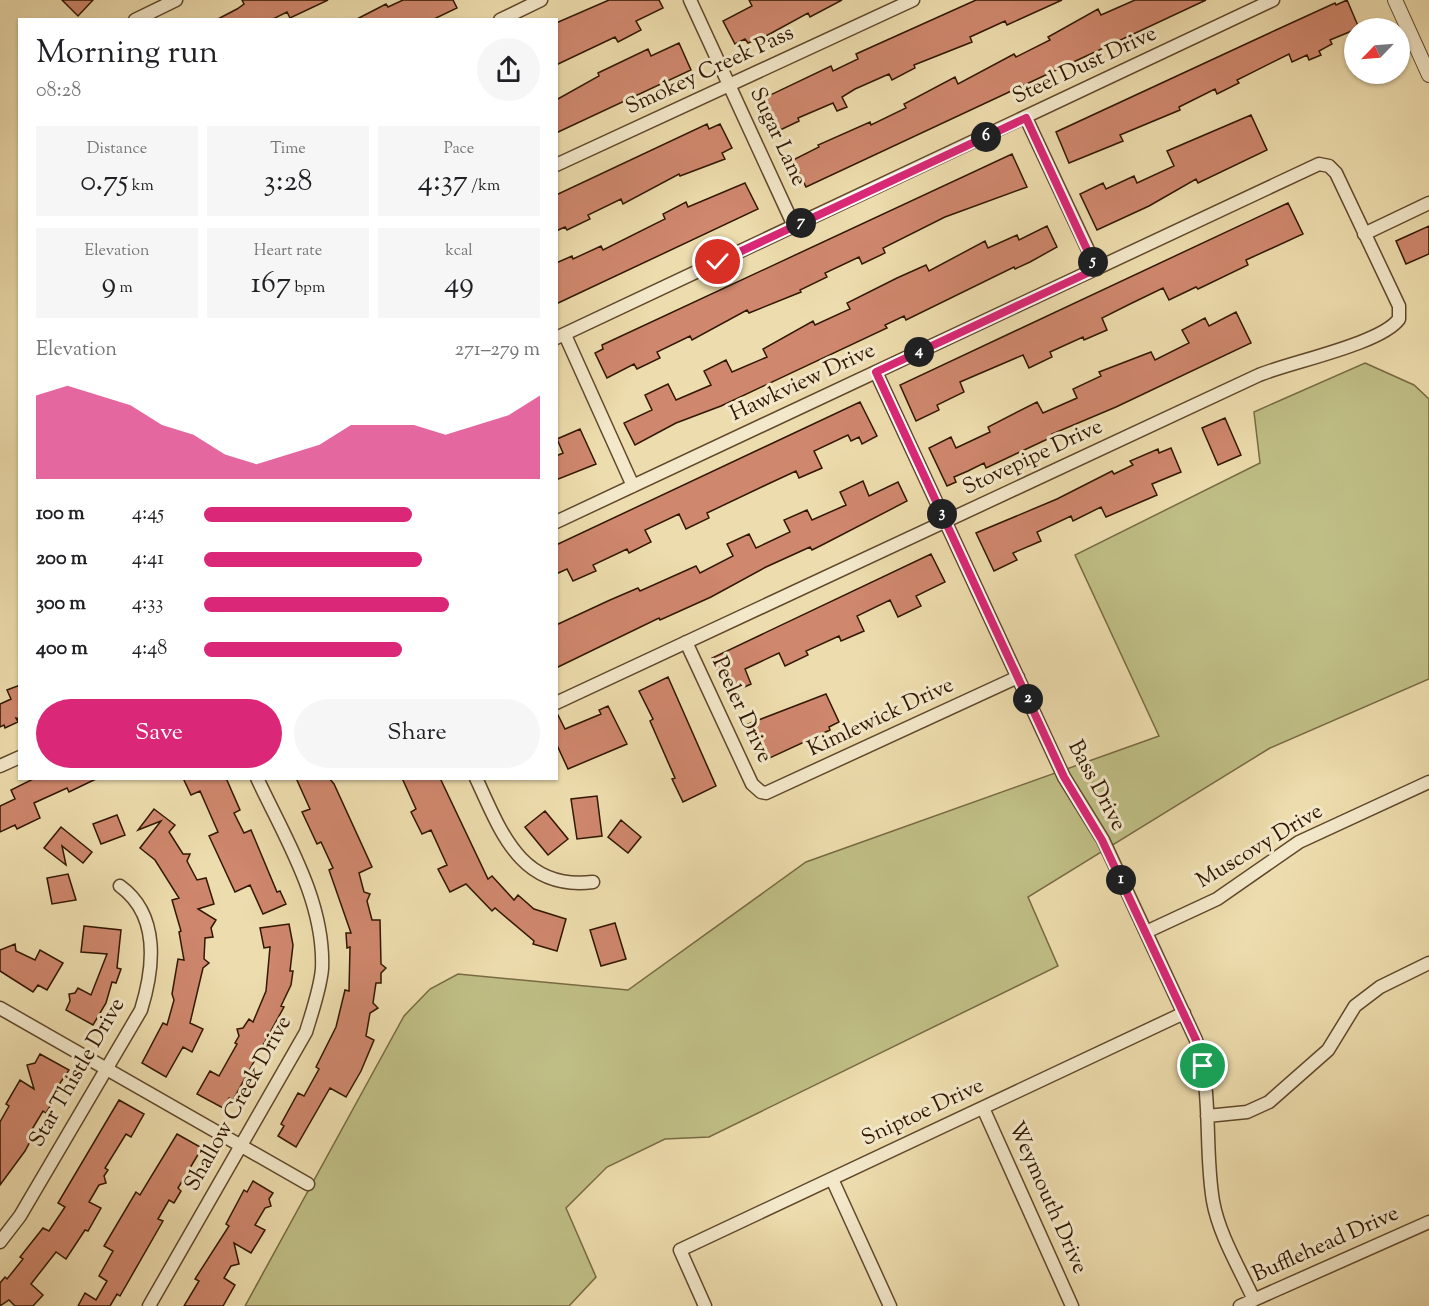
<!DOCTYPE html>
<html lang="en">
<head>
<meta charset="utf-8">
<style>
	:root { --surface:#fff; --page:#f6f6f6; --text:#202124; --muted:#757577; --accent:#db2777 }
	body { margin:0; font-family:"Sorts Mill Goudy",serif; background:var(--page); color:var(--text); height:100vh; display:flex; flex-direction:column; font-size:22px; white-space:nowrap }
	* { box-sizing:border-box; margin:0 }
	p { font-size:20px; color:var(--muted) }
	.icon { flex:none; width:33px; height:33px; fill:none; stroke:currentColor; stroke-width:2; stroke-linecap:round; stroke-linejoin:round }
	.map { position:relative; flex:1; overflow:hidden }
	.drawer { position:absolute; left:18px; top:18px; width:540px; height:762px; display:flex; flex-direction:column; background:var(--surface); border-radius:0px; box-shadow:0 2px 4px #0004 }
	.drawer>* { flex:none }
	.needle { width:39px; rotate:245deg }
	.buttons { position:absolute; left:1344px; top:18px; display:grid; gap:12px }
	.buttons a { display:grid; place-items:center; width:66px; height:66px; border-radius:50%; background:var(--surface); box-shadow:0 2px 4px #0004; font-size:30px }
	.pin { position:absolute; display:grid; place-items:center; width:51px; height:51px; color:#fff; margin:-26px; border:3px solid #fff; border-radius:50%; box-shadow:0 2px 6px #0007 }
	.km { position:absolute; width:30px; height:30px; margin:-15px; border-radius:50%; background:#222; color:#fff; font-size:16px; line-height:30px; text-align:center }
	.round { display:grid; place-items:center; flex:none; width:63px; height:63px; border-radius:32px; background:var(--page) }
	.head { display:flex; align-items:center; justify-content:space-between; height:102px; padding:0 18px }
	h1 { font-size:33px; font-weight:600; line-height:45px }
	.figures { display:grid; grid-template-columns:repeat(3,1fr); gap:9px; height:102px; padding:6px 18px }
	.figures div { display:grid; align-content:center; border-radius:0px; background:var(--page); text-align:center }
	.figures b { font-size:30px; font-weight:600 }
	.figures small { font-size:16px; font-weight:400 }
	.figures p { font-size:16px }
	.chart { height:168px; padding:12px 18px }
	.chart p { display:flex; justify-content:space-between }
	.chart svg { width:100%; height:108px; margin-top:6px; fill:var(--accent); opacity:.7 }
	.button { display:flex; gap:12px; margin-top:auto; padding:12px 18px }
	.button a { flex:1; height:69px; border-radius:36px; background:var(--accent); color:#fff; font-size:24px; font-weight:600; line-height:69px; text-align:center }
	.button a+a { background:var(--page); color:var(--text) }
	ul { padding:0 18px; list-style:none; font-size:20px }
	li { display:grid; grid-template-columns:96px 72px 1fr; align-items:center; height:45px }
	li i { height:15px; border-radius:8px; background:var(--accent) }
	.map>svg:first-child { display:block }
	.green { fill:#bfbe85; stroke:#786a42; stroke-width:1.5 }
	.building { fill:#cf876d; stroke:#311700; stroke-width:1.5 }
	.lines { fill:none; stroke-linecap:round; stroke-linejoin:round }
	.minor-casing { stroke:#60482b; stroke-width:15 }
	.tertiary-casing { stroke:#60482b; stroke-width:16 }
	.minor { stroke:#f3e8ca; stroke-width:12 }
	.tertiary { stroke:#f3e8ca; stroke-width:14 }
	.route-casing { stroke:#fff; stroke-width:12 }
	.route { stroke:#db2777; stroke-width:8 }
	.labels { text-anchor:middle; dominant-baseline:central; stroke-width:6; stroke-linejoin:round; paint-order:stroke }
	.street-label { font-size:22px; fill:#311700; stroke:#f3e8ca }
</style>
</head>
<body>
<div class="map">
<svg width="1429" height="1306" viewBox="0 0 1429 1306">
	<rect width="100%" height="100%" fill="#eddcad"/>
	<filter id="stains"><feTurbulence type="fractalNoise" baseFrequency=".00333" numOctaves="4"/><feColorMatrix values="0 0 0 0 .2 0 0 0 0 .09 0 0 0 0 .02 0 0 0 .5 -.17"/></filter>
	<radialGradient id="worn" r=".72"><stop offset=".6" stop-color="#630" stop-opacity="0"/><stop offset="1" stop-color="#630" stop-opacity=".3"/></radialGradient>
	<path class="green" d="M1365,363L1414,385L1429,399V679L1270,748L1028,897L1058,966L709,1137L665,1139L607,1167L566,1208L596,1277L569,1306H245L404,1016L430,989L458,974L628,990L806,862L1159,736L1075,555L1260,463L1254,412Z"/>
	<path class="building" d="M62,0H93L78,16Z
		M242,0H328L290,18L287,12L271,20H216L237,9L244,4Z
		M403,0H453L457,8L432,20H355L386,4L388,7Z
		M609,0H659L663,8L636,21L641,30L618,42L615,37L556,65V23Z
		M749,0H842L810,17L808,13L766,36L748,43L745,39L735,44L723,21L752,6Z
		M976,0H1062L1007,25L1005,21L970,37L972,42L914,65L915,68L892,80L889,74L855,89L842,97L847,107L837,111L833,103L798,118L799,121L776,132L760,100L831,66L833,71L858,59L856,54Z
		M1135,0H1206L806,187L793,160L819,147L818,145L870,122L871,125L906,108L904,104L955,77L958,84L1014,54L1016,57L1050,40L1048,37L1098,9L1101,15Z
		M1347,0L1359,28L1330,40L1332,44L1319,51L1321,55L1309,60L1307,55L1292,62L1289,54L1237,80L1239,83L1217,94L1215,89L1179,107L1180,110L1120,135L1123,141L1069,163L1056,132L1276,30L1335,3L1336,5Z
		M679,43L691,70L556,133V100L599,76L598,73L648,49L651,56Z
		M1251,115L1267,150L1198,183L1196,179L1149,206L1097,230L1080,194L1103,183L1106,189L1134,176L1137,183L1174,166L1167,151Z
		M707,124L709,129L720,124L732,148L722,153L725,159L680,176L679,174L623,204L621,199L588,215L590,219L567,230L565,227L556,231V195Z
		M1012,154L1027,187L945,217L883,248L885,253L862,264L859,257L825,273L827,277L800,290L801,292L749,313L747,310L692,340L690,336L657,352L660,358L637,369L634,364L607,378L595,353L603,349L602,345Z
		M745,183L758,209L556,304V263L572,256L573,259L601,246L603,250L665,219L663,214L686,202L688,207Z
		M1288,203L1303,234L1246,260L1248,265L1198,289L1196,287L1169,300L1163,288L1130,304L1102,318L1107,330L1084,340L1083,337L1050,352L1052,357L1029,368L1023,355L960,382L964,392L937,405L939,410L916,421L900,385Z
		M1047,226L1057,247L1030,262L1015,269L1014,267L906,320L904,316L885,325L887,328L721,406L676,423L635,445L624,423L652,410L645,395L668,384L676,400L711,385L704,371L726,360L732,372L767,357L763,349L813,321L815,325L850,309L847,303L897,278L926,265L929,271L985,241L988,248L1017,235L1019,240Z
		M1429,226V254L1406,264L1396,241Z
		M1236,312L1251,343L1116,407L1052,434L1054,436L986,468L984,463L968,471L954,477L956,482L947,486L929,448L951,437L956,448L990,432L988,427L1037,402L1043,413L1077,398L1073,389L1101,376L1099,372L1151,352L1155,360L1189,343L1182,330L1205,318L1209,326Z
		M860,402L877,436L862,444L859,437L851,441L848,435L814,451L822,468L799,478L796,471L768,484L707,513L709,518L686,529L679,514L645,530L651,542L629,553L627,549L593,565L596,571L573,581L567,569L556,574V545Z
		M1225,418L1241,455L1218,465L1202,428Z
		M580,429L596,464L556,480V456L563,453L557,439Z
		M1171,448L1181,472L1152,484L1157,495L1106,517L1101,507L1073,521L1071,516L1037,532L1041,541L1013,553L1017,560L994,571L976,533L1057,499L1112,471L1114,474L1133,465L1130,461L1158,449L1159,453Z
		M863,481L869,496L898,482L907,501L824,544L812,550L810,547L766,567L711,597L660,620L659,618L556,668V625L610,600L638,588L640,591L696,566L700,573L733,556L727,544L749,534L756,548L790,532L784,520L807,510L812,520L846,505L840,492Z
		M931,554L945,582L916,596L921,606L898,617L890,600L857,616L864,631L841,641L839,636L806,651L808,655L785,666L779,653L745,669L751,684L729,694L712,658Z
		M668,677L716,786L683,802L672,779L675,778L650,721L653,719L639,691Z
		M20,685V719L16,718L18,722L5,728L4,725L0,727V704L11,699L7,690Z
		M826,694L839,722L829,727L830,730L761,762L743,726Z
		M608,706L627,744L568,769L556,743V711L565,729L601,714L599,710Z
		M35,778H98L69,792L67,788L34,803L40,818L17,829L15,825L0,832V806L15,799L11,790Z
		M183,778H226L240,810L234,813L244,833L251,830L277,892L280,891L286,904L263,914L250,885L235,892L209,836L218,832L200,791L191,795Z
		M296,778H329L334,784L372,867L359,873L364,892L370,894L367,901L372,920H380L381,964L386,968L381,973V983H376L373,1003L378,1008L370,1013L366,1036L374,1040L361,1071L346,1097L330,1088L296,1147L278,1136L284,1126L281,1124L298,1093L304,1096L319,1069L316,1067L336,1027L345,990L349,991L350,947L347,948L346,933H351L329,870L333,868L321,842L317,844L302,812L310,809Z
		M402,778H440L488,879L492,876L514,900L518,895L534,909L566,919L557,951L533,944L534,941L495,908L492,911L466,884L450,892L438,869L447,865L431,830L422,834L411,812L416,809Z
		M597,796L602,836L577,839L571,799Z
		M154,809L175,825L169,832L183,854H190L187,861L197,880L206,878L214,904L198,909L216,920L211,928L213,937L205,938L204,959L209,963L203,968L190,1023L203,1029L192,1052L183,1047L166,1077L142,1063L163,1023L167,1025L174,1000L172,994L178,959L184,960L179,932L181,931L172,900L179,898L155,860L140,848L161,821L138,830Z
		M545,811L568,839L548,855L525,827Z
		M117,815L125,835L101,844L93,824Z
		M621,820L641,837L628,853L608,837Z
		M61,827L92,852L83,863L62,846L66,865L44,848Z
		M68,874L76,900L52,904L47,878Z
		M615,923L626,959L601,966L590,930Z
		M289,924L293,945L290,971H293L291,985L281,1006L284,1007L233,1100L229,1098L223,1108L197,1094L210,1071L219,1076L237,1044L235,1043L239,1036L237,1029L243,1028L249,1019L253,1022L266,991L270,947L264,948L260,928Z
		M84,926L121,930L117,968L121,969L116,983L112,982L106,1003L93,1025L66,1010L70,1001L69,994L75,993L78,988L91,995L107,954L81,952Z
		M15,944L16,951L35,960L40,950L63,963L47,990L38,985L33,992L0,971V950Z
		M40,1054L69,1070L50,1098L54,1100L46,1113L43,1111L28,1136L32,1138L25,1151L0,1185V1122L9,1106L6,1104L20,1080L34,1089L27,1065L35,1063Z
		M119,1100L144,1114L131,1137L126,1134L105,1168L108,1170L104,1176L106,1183L99,1185L89,1202L101,1208L88,1231L85,1230L66,1259L56,1252L31,1284L43,1295L33,1306H15L9,1300L0,1306V1283L5,1277L7,1279L23,1259L20,1257L43,1228L49,1231L65,1207L58,1203Z
		M177,1134L202,1148L178,1188L181,1191L174,1203L169,1200L158,1219L163,1221L120,1296L117,1294L110,1306H78L85,1293L96,1300L107,1281L99,1276L113,1251L104,1246L136,1192L140,1195Z
		M253,1181L273,1193L269,1199L271,1206L265,1208L255,1225L265,1230L251,1253L234,1243L239,1264L231,1266L224,1278L235,1285L223,1306H184L199,1281L195,1279L229,1226L226,1224L244,1190L247,1192Z"/>
	<g class="lines">
		<g class="minor-casing">
			<path id="minor" d="M690,0L794,226
				M135,20L176,0
				M500,20L541,0
				M1026,118L1097,269
				M556,165L913,0
				M1364,234L1429,203
				M565,335L633,486
				M556,338L1273,0
				M876,372L1064,777L1103,840L1196,1040C1213,1091 1204,1148 1213,1201C1219,1235 1240,1269 1254,1300
				M556,522L1319,164L1329,166L1336,173L1399,306V319C1381,344 1290,362 1259,375L556,703
				M686,642L752,784L761,792L766,793L1018,677
				M0,766L20,757
				M476,778C501,832 521,891 593,882
				M1146,932L1217,899L1299,842L1429,782
				M0,1008L308,1184
				M983,1108L1072,1306
				M1207,1116L1247,1112L1269,1102L1328,1050L1355,1006L1380,987L1429,963
				M832,1179L890,1306
				M0,1242L20,1216L141,1010C154,968 160,915 120,886
				M149,1306L306,1032C312,1012 320,990 322,969C325,901 285,838 257,778
				M705,1306L680,1250L1184,1013
				M1240,1306L1429,1222"/>
		</g>
		<g class="tertiary-casing">
			<path id="tertiary" d="M1395,0L1429,75"/>
		</g>
		<use href="#minor" class="minor"/>
		<use href="#tertiary" class="tertiary"/>
	</g>
	<g class="lines">
		<g class="route-casing">
			<path id="route" d="M718,262L1026,118L1096,269L876,372L1064,777L1102,840L1196,1040L1203,1066"/>
		</g>
		<use href="#route" class="route"/>
	</g>
	<g class="labels">
		<g class="street-label">
			<text transform="translate(1085 66) rotate(-25)">Steel Dust Drive</text>
			<text transform="translate(710 71) rotate(-25)">Smokey Creek Pass</text>
			<text transform="translate(777 137) rotate(65)">Sugar Lane</text>
			<text transform="translate(803 383) rotate(-25)">Hawkview Drive</text>
			<text transform="translate(1033 458) rotate(-25)">Stovepipe Drive</text>
			<text transform="translate(741 710) rotate(65)">Peeler Drive</text>
			<text transform="translate(881 718) rotate(-25)">Kimlewick Drive</text>
			<text transform="translate(1096 786) rotate(62)">Bass Drive</text>
			<text transform="translate(1260 847) rotate(-31)">Muscovy Drive</text>
			<text transform="translate(78 1073) rotate(-60)">Star Thistle Drive</text>
			<text transform="translate(239 1104) rotate(-61)">Shallow Creek Drive</text>
			<text transform="translate(923 1113) rotate(-25)">Sniptoe Drive</text>
			<text transform="translate(1047 1198) rotate(66)">Weymouth Drive</text>
			<text transform="translate(1326 1245) rotate(-24)">Bufflehead Drive</text>
		</g>
	</g>
	<rect width="100%" height="100%" filter="url(#stains)"/>
	<rect width="100%" height="100%" fill="url(#worn)"/>
</svg>
<div class="buttons">
<a><svg class="needle" viewBox="-14 -14 28 28"><path d="M0-13l5 13h-10z" fill="#e53935"/><path d="M0 13l5-13h-10z" fill="#757577"/></svg></a>
</div>
<div class="pin" style="left:1203px;top:1066px;background:#1e9e55"><svg class="icon" aria-label="arrive" viewBox="0 0 24 24"><path d="M6 21V4h12l-3 4 3 4H6"/></svg></div>
<div class="pin" style="left:718px;top:262px;background:#d93025"><svg class="icon" aria-label="check" viewBox="0 0 24 24"><path d="M5 12l5 5 9-10"/></svg></div>
<b class="km" style="left:1121px;top:880px">1</b>
<b class="km" style="left:1028px;top:699px">2</b>
<b class="km" style="left:942px;top:514px">3</b>
<b class="km" style="left:919px;top:352px">4</b>
<b class="km" style="left:1093px;top:262px">5</b>
<b class="km" style="left:986px;top:137px">6</b>
<b class="km" style="left:801px;top:223px">7</b>
<section class="drawer">
<div class="head"><div><h1>Morning run</h1><p>08:28</p></div><a class="round"><svg class="icon" aria-label="share" viewBox="0 0 24 24"><path d="M12 15V3M7 8l5-5 5 5M5 13v7h14v-7"/></svg></a></div>
<div class="figures">
<div><p>Distance</p><b>0.75<small> km</small></b></div>
<div><p>Time</p><b>3:28</b></div>
<div><p>Pace</p><b>4:37<small> /km</small></b></div>
</div>
<div class="figures">
<div><p>Elevation</p><b>9<small> m</small></b></div>
<div><p>Heart rate</p><b>167<small> bpm</small></b></div>
<div><p>kcal</p><b>49</b></div>
</div>
<div class="chart"><p><span>Elevation</span>271–279 m</p>
<svg viewBox="0 0 160 44" preserveAspectRatio="none"><path d="M0 44V10L10 6L20 10L30 14L40 22L50 26L60 34L70 38L80 34L90 30L100 22L110 22L120 22L130 26L140 22L150 18L160 10V44z"/></svg>
</div>
<ul>
<li><b>100 m</b>4:45<i style="width:62%"></i></li>
<li><b>200 m</b>4:41<i style="width:65%"></i></li>
<li><b>300 m</b>4:33<i style="width:73%"></i></li>
<li><b>400 m</b>4:48<i style="width:59%"></i></li>
</ul>
<div class="button"><a>Save</a><a>Share</a></div>
</section>
</div>
</body>
</html>
